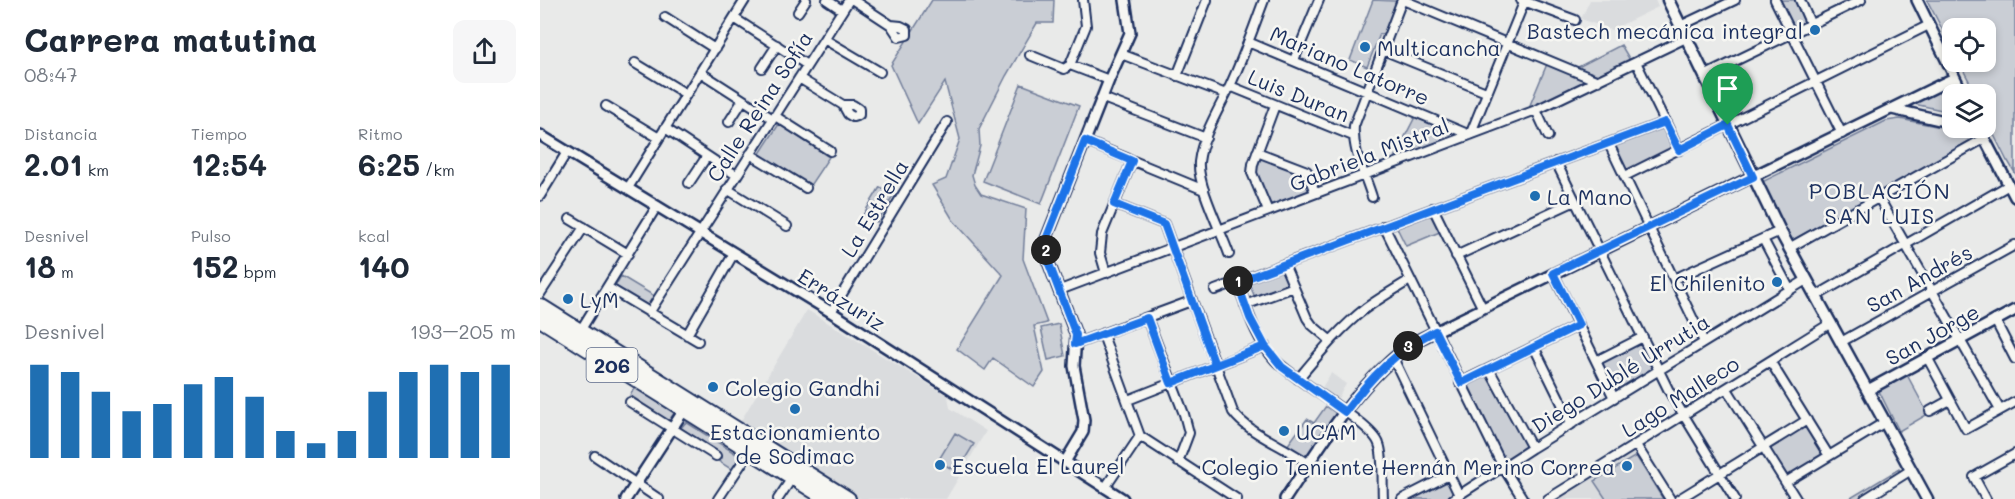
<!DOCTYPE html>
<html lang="es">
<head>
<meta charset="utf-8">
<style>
	:root { --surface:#fff; --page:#f6f6f7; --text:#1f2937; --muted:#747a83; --accent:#1f6fb2 }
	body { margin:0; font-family:Mali,sans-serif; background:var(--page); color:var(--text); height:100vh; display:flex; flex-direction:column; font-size:22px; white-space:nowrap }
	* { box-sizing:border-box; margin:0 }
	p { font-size:20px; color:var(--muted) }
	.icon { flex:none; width:33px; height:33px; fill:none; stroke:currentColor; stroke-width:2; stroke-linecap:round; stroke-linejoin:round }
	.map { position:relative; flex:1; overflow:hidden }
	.details { display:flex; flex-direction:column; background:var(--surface); width:540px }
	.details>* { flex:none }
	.tools { position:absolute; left:1402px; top:18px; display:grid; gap:12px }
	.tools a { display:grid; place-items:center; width:54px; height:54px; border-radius:12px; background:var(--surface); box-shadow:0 3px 9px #0003; font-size:30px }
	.pin { position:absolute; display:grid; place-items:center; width:51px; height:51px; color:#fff; margin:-62px -26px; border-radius:50% 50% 50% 0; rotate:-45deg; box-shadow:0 0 6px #0007 }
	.pin .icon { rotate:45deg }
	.km { position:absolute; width:30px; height:30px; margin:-15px; border-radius:50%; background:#222; color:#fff; font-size:16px; line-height:30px; text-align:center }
	.round { display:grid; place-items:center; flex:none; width:63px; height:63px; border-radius:12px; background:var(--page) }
	.overview { display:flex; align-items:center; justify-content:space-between; height:102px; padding:0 24px }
	h1 { font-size:33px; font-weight:700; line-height:45px }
	.stats { display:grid; grid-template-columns:repeat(3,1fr); gap:9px; height:102px; padding:6px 24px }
	.stats div { display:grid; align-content:center }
	.stats b { font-size:30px; font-weight:700 }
	.stats small { font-size:16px; font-weight:400 }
	.stats p { font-size:16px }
	.chart { height:168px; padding:12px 24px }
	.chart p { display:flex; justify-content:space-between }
	.chart svg { width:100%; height:108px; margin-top:6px; stroke:var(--accent); stroke-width:6 }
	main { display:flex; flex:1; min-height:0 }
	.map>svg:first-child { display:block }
	.built { fill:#dadcde }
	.green { fill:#caced5; stroke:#727e9a; stroke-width:1.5 }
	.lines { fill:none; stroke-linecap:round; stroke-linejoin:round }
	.minor-casing { stroke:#1b2f5e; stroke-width:12 }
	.tertiary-casing { stroke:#1b2f5e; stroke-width:14 }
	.secondary-casing { stroke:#1b2f5e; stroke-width:15 }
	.trunk-casing { stroke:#1b2f5e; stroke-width:18 }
	.minor { stroke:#f6f6f2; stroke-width:8 }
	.tertiary { stroke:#f6f6f2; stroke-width:9 }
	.secondary { stroke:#f6f6f2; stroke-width:10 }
	.trunk { stroke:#f6f6f2; stroke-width:14 }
	.route-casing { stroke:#fff; stroke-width:12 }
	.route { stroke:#1a73e8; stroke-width:8 }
	.poi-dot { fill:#1f6fb2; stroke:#f6f6f2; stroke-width:2 }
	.labels { text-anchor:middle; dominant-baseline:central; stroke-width:5; stroke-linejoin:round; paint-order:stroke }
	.shield { fill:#f6f6f2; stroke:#5d6b8a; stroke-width:1.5 }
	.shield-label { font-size:20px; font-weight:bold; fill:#1b2f5e }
	.poi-label { font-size:21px; fill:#1b2f5e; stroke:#f6f6f2; text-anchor:start }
	.street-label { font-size:21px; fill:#1b2f5e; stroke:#f6f6f2 }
	.neighbourhood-label { font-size:22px; letter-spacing:1.5px; fill:#1b2f5e; stroke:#f6f6f2 }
</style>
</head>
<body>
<main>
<section class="details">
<div class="overview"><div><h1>Carrera matutina</h1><p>08:47</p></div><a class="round"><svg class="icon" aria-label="share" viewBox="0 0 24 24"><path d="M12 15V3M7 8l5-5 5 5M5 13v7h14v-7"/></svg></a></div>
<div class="stats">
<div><p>Distancia</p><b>2.01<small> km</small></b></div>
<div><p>Tiempo</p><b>12:54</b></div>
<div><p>Ritmo</p><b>6:25<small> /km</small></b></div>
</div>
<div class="stats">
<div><p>Desnivel</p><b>18<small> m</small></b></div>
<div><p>Pulso</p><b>152<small> bpm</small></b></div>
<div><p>kcal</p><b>140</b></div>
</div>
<div class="chart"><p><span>Desnivel</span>193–205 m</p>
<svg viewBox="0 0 160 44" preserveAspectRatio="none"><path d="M5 44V6M15 44V9M25 44V17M35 44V25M45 44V22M55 44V14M65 44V11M75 44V19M85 44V33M95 44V38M105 44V33M115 44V17M125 44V9M135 44V6M145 44V9M155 44V6"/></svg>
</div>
</section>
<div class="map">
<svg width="1475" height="499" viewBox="0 0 1475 499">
	<rect width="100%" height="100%" fill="#e9eae9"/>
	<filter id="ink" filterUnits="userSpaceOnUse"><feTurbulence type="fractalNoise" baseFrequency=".0167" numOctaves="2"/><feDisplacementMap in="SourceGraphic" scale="12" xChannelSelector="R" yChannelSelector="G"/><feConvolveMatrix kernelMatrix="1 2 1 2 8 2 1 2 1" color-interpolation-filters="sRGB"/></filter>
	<g filter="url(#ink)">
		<path class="built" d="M1050,0H1115L1118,7L1071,30L1041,19Z
			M267,310L408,396L410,408L446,431L406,499H320L199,424Z
			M791,373L806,384L797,400L781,389Z
			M1093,452L1096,453L1125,499H1016Z"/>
		<path class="green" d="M392,0H514L513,23H497L466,76L439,129L440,146L432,175L435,185L441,194L486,209L483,259L507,323L494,326L504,372L494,387L453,358L445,370L417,349L463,275L413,220L392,185L406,179L420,139L405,82L378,124L351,65Z
			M833,0L856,1L858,6L846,36L840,34L827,67L810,60Z
			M1238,0H1257L1267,21L1251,28Z
			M1387,0H1475V173L1468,161H1467L1446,119L1448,117L1446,114V94H1436L1419,62H1446V28H1413V50Z
			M1081,45L1090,60L1059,75L1036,68Z
			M1007,64L1045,80L1044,84L991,109L990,105Z
			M1413,83L1419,94H1413V120L1406,111L1374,104Z
			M481,84L539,106L501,204L443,181Z
			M876,115L919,132V136L853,160Z
			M1360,119L1437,134L1438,139L1249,242L1220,183L1346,121Z
			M239,124L289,157L269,187L219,155Z
			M1123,126L1134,149L1086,173L1073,146Z
			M722,155L765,174L772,191L728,208L715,174Z
			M340,187L354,194L337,222L323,215Z
			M893,214L902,231L866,246L857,228Z
			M742,270L749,288L716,300L709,283Z
			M81,276L116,297L108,310L74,288Z
			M519,324L525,356L508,360L501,328Z
			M1100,341L1115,368L1075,392L1060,362Z
			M1366,373L1388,414L1359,431L1338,389Z
			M949,375L988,449L964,463L927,386Z
			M95,387L134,413L129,421L90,395Z
			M786,406L798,415L768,460L747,446L767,419L774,423Z
			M146,422L201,457L194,471L175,459L179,452L141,428Z
			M1268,424L1287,455L1248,477L1229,448Z
			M415,433L434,444L417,472L398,461Z
			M1096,456L1123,499H1066L1054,481Z
			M1359,469L1362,473L1319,499H1309Z
			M907,477L916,495L910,499H865Z"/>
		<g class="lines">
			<g class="minor-casing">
				<path id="minor" d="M287,0L302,10
					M313,0L351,25L359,37L367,35V29L361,26L351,25
					M863,0L1058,81
					M981,0L1035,20
					M1235,0L1302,134
					M1260,0L1271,25
					M258,12L266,0
					M125,17L175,49
					M194,18L267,65
					M1140,26L1195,0
					M284,39L340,72
					M708,42L930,135L985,0
					M843,50L946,92
					M581,54L686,94
					M490,55L524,69L530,65L569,80
					M754,60L779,0
					M1096,62L1139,150
					M95,63L146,94
					M530,65L546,26L543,0
					M222,68L237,45
					M160,72L233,119
					M637,76L667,0
					M1164,76L1321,0
					M259,78L303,105L308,114L313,117L319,115V109L313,105H303
					M690,86L813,136
					M563,98L666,138
					M66,106L119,138
					M996,110L1008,136
					M235,116L290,151
					M189,122L203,100
					M125,128L196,175
					M545,141L664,190
					M1069,144L1164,342
					M717,152L767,171L775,193
					M210,154L266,188
					M1016,162L1129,391L1195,499
					M1085,176L1389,25
					M149,183L167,156
					M88,188L205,0
					M187,189L247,226
					M0,196L27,152
					M832,197C825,174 812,151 814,126L862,0
					M1339,198L1460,410
					M574,204L624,224L693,412C708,433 746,447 769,464
					M893,208L942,307
					M728,211L712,173L713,164L735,105
					M30,219L88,254
					M844,226L963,467L983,499
					M1223,239L1250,290
					M1249,248L1445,138
					M689,254C681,231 657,185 659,162C662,136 679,109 690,86C703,58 713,29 724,0
					M916,256L1035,201
					M744,264L767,318L772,325L791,341
					M566,273L560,253L562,234L592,161
					M1013,273L1074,398
					M1134,279L1240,231
					M697,282C707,308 715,339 735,360C755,381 833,424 839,444C844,456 842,484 843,499
					M67,287L158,341
					M520,290L996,110L1146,38
					M675,290L1125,122
					M0,294L44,227
					M1276,296L1469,185
					M705,305L754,287
					M291,312L407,122
					M109,313L309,0
					M607,318L644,414L649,433L638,462
					M1455,320L1475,359
					M40,331L117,206
					M147,335L194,253
					M563,335L600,436
					M1301,342L1475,245
					M535,344L651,301
					M994,347L1032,424
					M1387,357L1426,429L1475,402
					M853,358L919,495
					M1056,361L1103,337
					M1230,361L1289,456
					M949,369L992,448
					M758,379C779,354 800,328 826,308C840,298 855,289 870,280
					M920,383L1039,325
					M1187,389L1256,499
					M588,400L725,346
					M90,402L176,456
					M1390,411L1410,400
					M600,436L697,499
					M1096,445L1130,499
					M55,456L119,499
					M1246,482L1345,422
					M565,488L600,436
					M178,499L210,451
					M238,499L252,478
					M862,499L909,475
					M913,499L992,448L1266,280
					M1008,499L1291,323
					M1139,499L1267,420
					M1325,499L1371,470
					M1446,499L1434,477L1475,454"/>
			</g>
			<g class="tertiary-casing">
				<path id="tertiary" d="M1377,0L1423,94
					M1352,109L1413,123
					M1439,128L1475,197
					M0,135L291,312L583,499
					M1328,390L1475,310
					M525,462L543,432L544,420L534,366L536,335L506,256L505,242L569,80L590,33L585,0
					M86,499L146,407
					M745,499C783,442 818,382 874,342L1414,78"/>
			</g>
			<g class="secondary-casing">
				<path id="secondary" d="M1128,0L1240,231L1387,499"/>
			</g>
			<g class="trunk-casing">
				<path id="trunk" d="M0,306L308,499
					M0,319L287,499"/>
			</g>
			<use href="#minor" class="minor"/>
			<use href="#tertiary" class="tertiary"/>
			<use href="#secondary" class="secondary"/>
			<use href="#trunk" class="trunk"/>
		</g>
	</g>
	<g class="lines" filter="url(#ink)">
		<g class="route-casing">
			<path id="route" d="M1188,125L1139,150L1125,122L697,282L710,318L725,346L675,365L624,224L574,204L592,161L545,141L505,242L506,256L536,335L535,344L607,318L631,383L725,346L742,367L805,412C830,378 857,350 895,331L921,383L1039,325L1013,273L1213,177L1188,125"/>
		</g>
		<use href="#route" class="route"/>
	</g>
	<g class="poi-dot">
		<circle cx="1275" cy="30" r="6"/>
		<circle cx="825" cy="47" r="6"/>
		<circle cx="995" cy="196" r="6"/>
		<circle cx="1237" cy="282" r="6"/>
		<circle cx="28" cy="299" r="6"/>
		<circle cx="173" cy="387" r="6"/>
		<circle cx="255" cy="409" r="6"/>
		<circle cx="744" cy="431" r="6"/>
		<circle cx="400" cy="465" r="6"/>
		<circle cx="1087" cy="466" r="6"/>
	</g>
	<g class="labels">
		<rect class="shield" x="46.5" y="348" width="51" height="34" rx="4.5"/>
		<g class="shield-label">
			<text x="72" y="365">206</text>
		</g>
		<g class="poi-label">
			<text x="1263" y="30" text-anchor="end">Bastech mecánica integral</text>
			<text x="837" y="47">Multicancha</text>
			<text x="1007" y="196">La Mano</text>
			<text x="1225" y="282" text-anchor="end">El Chilenito</text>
			<text x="40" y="299">LyM</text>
			<text x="185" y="387">Colegio Gandhi</text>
			<text x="255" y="431" text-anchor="middle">Estacionamiento<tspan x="255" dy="24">de Sodimac</tspan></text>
			<text x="756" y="431">UCAM</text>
			<text x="412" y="465">Escuela El Laurel</text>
			<text x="1075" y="466" text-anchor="end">Colegio Teniente Hernán Merino Correa</text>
		</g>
		<g class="street-label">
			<text transform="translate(810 65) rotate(23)">Mariano Latorre</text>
			<text transform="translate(759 95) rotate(22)">Luis Duran</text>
			<text transform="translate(219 106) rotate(-57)">Calle Reina Sofía</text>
			<text transform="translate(829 154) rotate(-21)">Gabriela Mistral</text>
			<text transform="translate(334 208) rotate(-59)">La Estrella</text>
			<text transform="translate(1379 278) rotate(-29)">San Andrés</text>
			<text transform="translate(302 299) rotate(32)">Errázuriz</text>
			<text transform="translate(1392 334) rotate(-29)">San Jorge</text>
			<text transform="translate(1080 373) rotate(-32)">Diego Dublé Urrutia</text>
			<text transform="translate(1140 396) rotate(-32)">Lago Malleco</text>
		</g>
		<g class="neighbourhood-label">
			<text x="1340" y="190">POBLACIÓN<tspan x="1340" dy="25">SAN LUIS</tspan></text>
		</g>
	</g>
</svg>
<div class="tools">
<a><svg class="icon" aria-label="locate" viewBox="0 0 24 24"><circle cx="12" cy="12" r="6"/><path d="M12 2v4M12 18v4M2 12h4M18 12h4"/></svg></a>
<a><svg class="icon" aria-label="layers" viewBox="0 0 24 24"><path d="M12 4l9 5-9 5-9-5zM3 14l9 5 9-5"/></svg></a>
</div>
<div class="pin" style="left:1188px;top:125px;background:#1e9e55"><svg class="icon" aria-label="arrive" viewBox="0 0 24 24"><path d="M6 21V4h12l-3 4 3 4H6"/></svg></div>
<b class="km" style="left:698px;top:281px">1</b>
<b class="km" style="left:506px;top:250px">2</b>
<b class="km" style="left:868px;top:346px">3</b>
</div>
</main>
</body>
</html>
